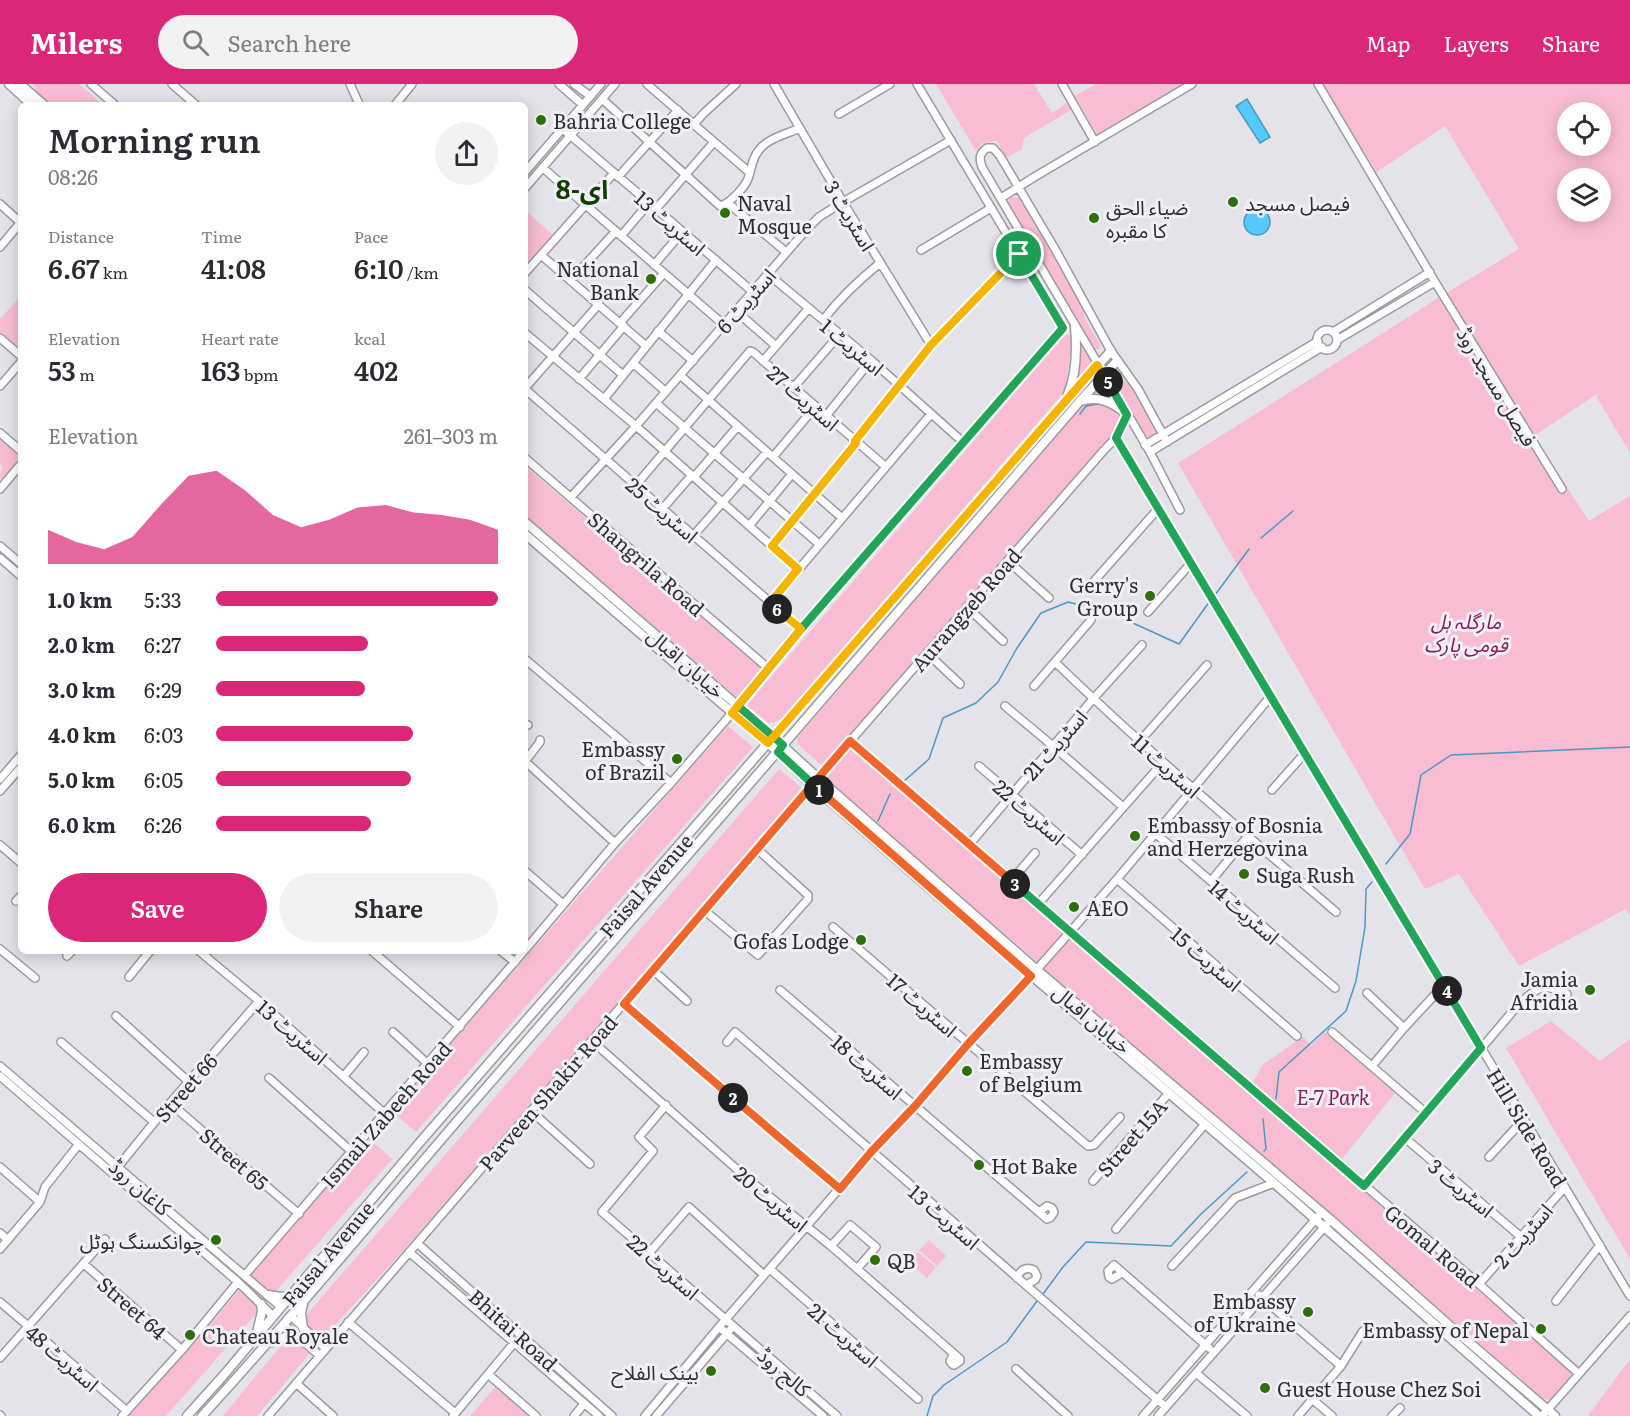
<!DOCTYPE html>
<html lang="en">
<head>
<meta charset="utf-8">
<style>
	:root { --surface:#fff; --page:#f2f2f3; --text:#2b2b33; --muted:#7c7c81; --accent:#db2777 }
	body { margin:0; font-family:Literata,"Noto Sans Arabic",serif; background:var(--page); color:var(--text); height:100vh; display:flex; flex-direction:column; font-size:22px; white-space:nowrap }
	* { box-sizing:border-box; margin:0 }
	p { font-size:20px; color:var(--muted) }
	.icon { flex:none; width:33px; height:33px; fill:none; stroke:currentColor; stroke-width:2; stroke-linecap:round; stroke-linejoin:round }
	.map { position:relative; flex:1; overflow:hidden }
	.sheet { position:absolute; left:18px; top:18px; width:510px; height:852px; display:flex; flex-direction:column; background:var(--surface); border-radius:9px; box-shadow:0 3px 15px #0003 }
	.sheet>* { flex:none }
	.buttons { position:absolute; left:1557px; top:18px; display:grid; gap:12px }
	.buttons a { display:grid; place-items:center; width:54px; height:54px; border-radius:50%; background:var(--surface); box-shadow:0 3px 15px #0003; font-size:30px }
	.pin { position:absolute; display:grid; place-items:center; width:51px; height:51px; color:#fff; margin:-26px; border:3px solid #fff; border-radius:50%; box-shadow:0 2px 6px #0007 }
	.km { position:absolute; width:30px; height:30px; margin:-15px; border-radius:50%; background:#222; color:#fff; font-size:16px; line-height:30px; text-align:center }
	.round { display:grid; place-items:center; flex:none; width:63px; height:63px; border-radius:32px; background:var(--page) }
	.summary { display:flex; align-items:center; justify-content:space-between; height:102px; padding:0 30px }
	h1 { font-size:33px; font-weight:600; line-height:45px }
	.stats { display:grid; grid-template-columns:repeat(3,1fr); gap:9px; height:102px; padding:6px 30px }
	.stats div { display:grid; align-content:center }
	.stats b { font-size:26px; font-weight:600 }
	.stats small { font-size:16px; font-weight:400 }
	.stats p { font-size:16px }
	.chart { height:168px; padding:12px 30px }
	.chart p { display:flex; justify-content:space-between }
	.chart svg { width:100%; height:108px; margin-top:6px; fill:var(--accent); opacity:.7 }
	.button { display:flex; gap:12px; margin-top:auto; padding:12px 30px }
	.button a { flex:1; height:69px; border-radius:36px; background:var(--accent); color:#fff; font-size:24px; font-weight:600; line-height:69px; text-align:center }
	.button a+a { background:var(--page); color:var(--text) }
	ul { padding:0 30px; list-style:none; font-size:20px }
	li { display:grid; grid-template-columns:96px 72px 1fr; align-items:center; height:45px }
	li i { height:15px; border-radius:8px; background:var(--accent) }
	header { display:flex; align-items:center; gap:36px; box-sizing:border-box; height:84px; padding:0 30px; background:var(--accent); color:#fff }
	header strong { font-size:28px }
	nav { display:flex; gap:33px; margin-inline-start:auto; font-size:21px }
	.search { width:420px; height:54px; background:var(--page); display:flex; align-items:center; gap:15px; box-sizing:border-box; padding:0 21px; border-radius:33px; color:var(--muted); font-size:22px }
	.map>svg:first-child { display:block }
	.green { fill:#f9bdd3; fill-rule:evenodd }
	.water { fill:#55c8fc; stroke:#4a9abf; stroke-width:1.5 }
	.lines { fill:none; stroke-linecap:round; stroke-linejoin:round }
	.stream { stroke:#4a9abf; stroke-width:1.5 }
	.minor-casing { stroke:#9b9aa0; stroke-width:10 }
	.major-casing { stroke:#9b9aa0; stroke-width:11 }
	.minor { stroke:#fff; stroke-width:7 }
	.major { stroke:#fff; stroke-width:8 }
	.split-1-casing { stroke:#fff; stroke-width:12 }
	.split-2-casing { stroke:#fff; stroke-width:12 }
	.split-3-casing { stroke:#fff; stroke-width:12 }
	.split-4-casing { stroke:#fff; stroke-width:12 }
	.split-5-casing { stroke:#fff; stroke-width:12 }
	.split-6-casing { stroke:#fff; stroke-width:12 }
	.split-7-casing { stroke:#fff; stroke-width:12 }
	.split-1 { stroke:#22a559; stroke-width:8 }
	.split-2 { stroke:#f0652b; stroke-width:8 }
	.split-3 { stroke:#f0652b; stroke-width:8 }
	.split-4 { stroke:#22a559; stroke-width:8 }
	.split-5 { stroke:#22a559; stroke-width:8 }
	.split-6 { stroke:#f5b400; stroke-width:8 }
	.split-7 { stroke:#f5b400; stroke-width:8 }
	.poi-dot { fill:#2d6f09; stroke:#f1f0f7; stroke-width:2 }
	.labels { text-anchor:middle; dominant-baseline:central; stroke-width:6; stroke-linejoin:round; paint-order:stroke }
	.poi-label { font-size:20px; fill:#2f2e31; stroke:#f1f0f7; text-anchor:start }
	.street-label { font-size:20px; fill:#2f2e31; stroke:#f1f0f7 }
	.park-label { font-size:20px; font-style:italic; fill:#8d1b55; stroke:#f1f0f7 }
	.district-label { font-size:26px; font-weight:bold; fill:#123d00; stroke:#f1f0f7 }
</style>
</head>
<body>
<header>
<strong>Milers</strong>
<div class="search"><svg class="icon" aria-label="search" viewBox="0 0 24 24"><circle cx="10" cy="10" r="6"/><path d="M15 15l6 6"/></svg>Search here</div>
<nav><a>Map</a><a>Layers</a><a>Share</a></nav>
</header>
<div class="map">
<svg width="1630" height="1332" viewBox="0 0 1630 1332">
	<rect width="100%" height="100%" fill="#e4e3ea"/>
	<path class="green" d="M34,0H79L103,21H51L37,9Z
		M936,0H1034L1052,29L1068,18L1073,25L1024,54L1022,65L1006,74L997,57L983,59L976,67Z
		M1096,0H1185L1098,52L1075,12Z
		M1322,0H1630V369L1596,312L1600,308L1534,352L1589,437L1630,412V832L1626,825L1519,882L1459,790L1425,805L1178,379L1443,211L1519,165L1445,42L1377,88ZM1568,28H1600V62H1568ZM1568,94H1600V128H1568Z
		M1019,113L1024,118L1083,223L1085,235L1100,260L1099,265L1093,266L1008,122L1010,114Z
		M525,126L553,151L525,182Z
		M21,212V268L0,249V235Z
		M1073,250L1065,307L782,634L775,638L768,639L747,621L1059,258L1066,251Z
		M1080,255L1093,278L1073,302Z
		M1110,289C1134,295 1146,326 1157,346L1153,354L1144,353L1109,293Z
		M1103,295L1117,319L1089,312Z
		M1099,317L1122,328L1114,350L822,682L798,660L797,654L1085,318Z
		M0,353L21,371V377L3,397L0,394L2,382L0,380Z
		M525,382L763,586L739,615L525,431Z
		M728,642L753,663L416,1048L396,1031L373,1058L392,1075L166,1332H129L205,1247L319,1110Z
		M852,663L1066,849L1039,879L824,696Z
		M779,685L803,705L409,1160L316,1262L257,1332H223L296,1243Z
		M1070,853L1575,1290L1552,1317L1542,1314L1043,884Z
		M1551,937L1600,977L1630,955V1175L1506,964Z
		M1325,948L1395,1009L1342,1075L1253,999L1262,981L1303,953L1311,961Z
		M929,1156L946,1172L937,1182L919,1166Z
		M918,1168L936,1183L927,1194L909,1178Z
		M1630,1275V1332H1588Z
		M496,1302L531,1332H470Z"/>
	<path class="water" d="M1247,15L1270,53L1260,59L1236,22Z
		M1244 138a13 13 0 1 1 26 0a13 13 0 1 1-26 0Z"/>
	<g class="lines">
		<path class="stream" d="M1080,330L1086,322L1098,320L1105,321
			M1261,454L1293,427
			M1215,511L1249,465
			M903,698L929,675L943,634L976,619L998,598L1017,564L1041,529L1068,518L1111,529L1179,560L1210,517
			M878,737L890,710
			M1386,780L1410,750L1421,691L1451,671L1630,663
			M1276,1015L1279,988L1346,927L1356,897L1365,843L1366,805L1372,798
			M1263,1035L1266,1065L1264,1067
			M1043,1210L1063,1183L1086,1158L1171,1162L1201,1130L1247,1088
			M927,1332L933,1312L944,1301L1007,1258L1037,1217"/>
		<g class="minor-casing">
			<path id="minor" d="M91,0L115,21
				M172,0L196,21
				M350,0L359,20
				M559,0L583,21
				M574,0L590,12
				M647,0L749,88
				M774,0L843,118L931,261
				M1062,0L1095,58
				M1318,0L1435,198L1562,405
				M602,15L720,122C729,120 743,105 747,97C752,87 750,77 759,66C768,54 787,50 800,44
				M395,21L412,0
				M839,30L890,0
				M694,40L704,29L736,0
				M563,45L753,208
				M543,84L724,241
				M525,88L601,0
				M618,93L678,26
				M525,104L615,0
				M1001,114L1036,92L1192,0
				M728,119L786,168
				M0,120L21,139
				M656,125L714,58
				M621,152L649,119
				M0,163L21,138
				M921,166L991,124
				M541,171L646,262
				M654,181L682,148
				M525,189L614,89
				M768,190L871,276L964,359
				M571,196L616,147
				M525,206L623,291
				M736,227L776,262
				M823,236C840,214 859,196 880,179
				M620,239L664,189
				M1317 256a10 10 0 1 1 20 0a10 10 0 1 1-20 0Z
				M658,247L693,277
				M1333,248L1430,188
				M525,249L636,342L798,485
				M0,254L21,272
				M1337,256L1435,198
				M763,277L809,224
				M633,279L666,308
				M680,291L842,434
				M579,295L624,242
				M0,302L21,278
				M525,304L599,220
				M793,304L840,250
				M525,305L801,545
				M604,315L716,176
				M656,319L819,460
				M826,332L871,276
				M0,349L21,367
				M1116,354L1630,1212
				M855,357L931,261L1019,170
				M1167,358L1138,305L1111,267L1055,165L1000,72L993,64H987C979,70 979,74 982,83L1150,368L1180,426
				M1145,361L1318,257
				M1150,368L1322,263
				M773,373L815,323
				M525,374L768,584
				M694,393L738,342
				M636,401L750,267L753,268L886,383
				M0,405L21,380
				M571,413L636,342L806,146L819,133L843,118L951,56
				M663,424L692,391
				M749,442L792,390
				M693,452L767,368
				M0,462L21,480
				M772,462L857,359
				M0,474L21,492
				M1008,477L1049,514
				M1087,505L1158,425
				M770,519L931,330
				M967,523L1003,557
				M1148,528L1191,479
				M927,569L960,600
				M525,575L671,699
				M1055,578C1145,665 1241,746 1336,828
				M1034,602L1091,536
				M1005,622L1053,662L1123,723
				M525,640L528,641
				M540,656V658L526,676L527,679L615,759
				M850,657L1479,1200L1579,1290
				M1140,657L1207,581
				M979,682L1082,771
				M0,695L21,671
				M1272,706L1305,669
				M0,707L21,683
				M1155,749L1335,904
				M0,761L21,779
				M969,761L1093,615L1142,561
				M525,787L563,820
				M1117,795L1297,952
				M1011,797L1035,769
				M1211,797L1248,752
				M16,817L21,812
				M1038,820L1158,684
				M705,827L758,871L808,815V811L757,765
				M833,843L1088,1062L1094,1061L1120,1033
				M0,865L35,894
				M525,866L615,759L671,699L732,629L801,545L1063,244L917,0
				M199,867L259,917L385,1030
				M372,867L460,943
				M501,867L515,878
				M67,872L72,867
				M653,886L687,917
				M129,893L150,867
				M780,906L1047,1135L1051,1133L1054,1128L1052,1124L1047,1122L1039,1128
				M1367,909L1404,944
				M624,920L840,1105
				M116,932L189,998
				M393,948L428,980
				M1332,948L1426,1029
				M592,957L749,1096L831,1162L960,1275V1277L954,1281L952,1280L950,1277L954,1270
				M61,958L154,1038
				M727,958L735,948L1166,1323
				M0,982L281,1223
				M1372,982L1404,944L1444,901
				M0,992L238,1198L273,1232
				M344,992L364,968
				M269,994L351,1067
				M170,1019L299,1130
				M666,1021L639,1053L653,1067L602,1128L837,1332
				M531,1027L590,1080
				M1405,1054L1520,1152
				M1489,1073L1524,1035
				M0,1083L40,1118L0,1165
				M117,1084L170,1019L259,917
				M1093,1097L1169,1009
				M1364,1102L1519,920C1538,903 1543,898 1567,910
				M40,1118L45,1103L79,1060
				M1116,1145L1205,1040
				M0,1149L8,1156
				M417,1159L612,1332
				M831,1162L850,1141L876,1163L857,1185
				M409,1168L599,1332
				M649,1169L689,1123L764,1191
				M84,1180L182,1266
				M1172,1182L1235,1114L1274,1099
				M770,1185L918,1315
				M1122,1189L1112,1195L1109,1193L1108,1187L1114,1181L1209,1264
				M245,1191L524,867
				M1017,1194C1020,1186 1026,1182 1034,1186L1037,1192L1035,1196L1026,1201
				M1479,1200L1565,1103
				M1259,1211L1341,1282
				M1556,1217L1600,1161
				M0,1218L127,1327
				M291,1232L325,1264
				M348,1238L455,1329
				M284,1241L319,1271
				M719,1243L823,1332
				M0,1274L105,1155
				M1016,1285L1068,1332
				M1196,1289L1247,1332
				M488,1290L536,1332
				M296,1299L333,1332
				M1312,1315L1332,1332
				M0,1331L1,1332
				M122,1332L182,1266L238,1198
				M268,1332L818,694L1105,365L1116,354L1127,331
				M453,1332L514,1259
				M574,1332L584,1320
				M645,1332L719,1243L871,1068L915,1022L968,960L1031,892L1117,795L1271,612
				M656,1332L730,1246
				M1143,1332L1322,1128
				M1158,1332L1327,1140
				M1298,1332L1341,1282L1363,1247
				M1392,1332L1400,1324
				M1542,1332L1630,1232"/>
		</g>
		<g class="major-casing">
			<path id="major" d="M9,0L32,21
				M20,0L44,21
				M1068,310C1077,289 1077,265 1075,242
				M1080,317C1098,312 1111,317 1125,329
				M525,438L760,641L818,694L1037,886L1331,1136L1450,1242L1555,1332
				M525,450L778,668L812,701L927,802L1274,1099L1539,1332
				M268,1211L281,1213L291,1212
				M303,1244L301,1229L303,1220
				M257,1249L262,1227L261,1220
				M272,1258L285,1253H297
				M187,1332L223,1292L421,1057L1064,319L1111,267
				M202,1332C295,1231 381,1125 471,1021C675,787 877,552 1080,317L1117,277"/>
		</g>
		<use href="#minor" class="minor"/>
		<use href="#major" class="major"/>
	</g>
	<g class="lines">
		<g class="split-1-casing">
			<path id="split-1" d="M819,706L778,668L783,661L738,622L801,545L1063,244L1019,170"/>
		</g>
		<g class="split-2-casing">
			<path id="split-2" d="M733,1014L840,1105L871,1068L915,1022L968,960L1031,892L819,706"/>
		</g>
		<g class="split-3-casing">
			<path id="split-3" d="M733,1014L624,920L850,657L1015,800"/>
		</g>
		<g class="split-4-casing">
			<path id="split-4" d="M1015,800L1364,1102L1481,964L1447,907"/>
		</g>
		<g class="split-5-casing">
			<path id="split-5" d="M1108,298L1127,331L1116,354L1447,907"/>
		</g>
		<g class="split-6-casing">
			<path id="split-6" d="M777,525L801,545L732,629L768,659L1097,281L1108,298"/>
		</g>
		<g class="split-7-casing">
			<path id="split-7" d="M777,525L770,519L798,485L772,462L856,359L855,357L931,261L1019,170"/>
		</g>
		<use href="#split-1" class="split-1"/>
		<use href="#split-2" class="split-2"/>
		<use href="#split-3" class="split-3"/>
		<use href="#split-4" class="split-4"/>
		<use href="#split-5" class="split-5"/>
		<use href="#split-6" class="split-6"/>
		<use href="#split-7" class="split-7"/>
	</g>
	<g class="poi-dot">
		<circle cx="541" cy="36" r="6"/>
		<circle cx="1233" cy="118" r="6"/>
		<circle cx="725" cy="129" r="6"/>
		<circle cx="1094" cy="134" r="6"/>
		<circle cx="651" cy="195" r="6"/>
		<circle cx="1150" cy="512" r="6"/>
		<circle cx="677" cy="675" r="6"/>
		<circle cx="1135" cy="752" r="6"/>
		<circle cx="1244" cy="790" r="6"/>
		<circle cx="1074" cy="823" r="6"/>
		<circle cx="861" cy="856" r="6"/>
		<circle cx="1590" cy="906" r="6"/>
		<circle cx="967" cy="987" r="6"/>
		<circle cx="979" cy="1081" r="6"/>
		<circle cx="216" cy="1156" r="6"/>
		<circle cx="875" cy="1176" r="6"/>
		<circle cx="1308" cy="1228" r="6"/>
		<circle cx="1541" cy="1245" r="6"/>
		<circle cx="190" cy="1251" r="6"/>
		<circle cx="711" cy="1287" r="6"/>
		<circle cx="1265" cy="1304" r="6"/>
	</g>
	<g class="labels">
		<g class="poi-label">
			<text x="553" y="36">Bahria College</text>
			<text x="737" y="118">Naval<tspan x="737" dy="23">Mosque</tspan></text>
			<text x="1245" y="118">فیصل مسجد</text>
			<text x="1106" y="122">ضیاء الحق<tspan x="1106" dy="23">کا مقبرہ</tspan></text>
			<text x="639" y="184" text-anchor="end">National<tspan x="639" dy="23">Bank</tspan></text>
			<text x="1138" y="500" text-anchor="end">Gerry's<tspan x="1138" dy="23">Group</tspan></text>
			<text x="665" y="664" text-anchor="end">Embassy<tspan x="665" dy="23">of Brazil</tspan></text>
			<text x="1147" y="740">Embassy of Bosnia<tspan x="1147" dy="23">and Herzegovina</tspan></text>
			<text x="1256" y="790">Suga Rush</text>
			<text x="1086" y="823">AEO</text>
			<text x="849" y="856" text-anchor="end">Gofas Lodge</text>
			<text x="1578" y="894" text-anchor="end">Jamia<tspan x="1578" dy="23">Afridia</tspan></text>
			<text x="979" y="976">Embassy<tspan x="979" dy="23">of Belgium</tspan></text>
			<text x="991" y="1081">Hot Bake</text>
			<text x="204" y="1156" text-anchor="end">چوانکسنگ ہوٹل</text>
			<text x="887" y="1176">QB</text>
			<text x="1296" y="1216" text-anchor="end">Embassy<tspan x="1296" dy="23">of Ukraine</tspan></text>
			<text x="1529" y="1245" text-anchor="end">Embassy of Nepal</text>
			<text x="202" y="1251">Chateau Royale</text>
			<text x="699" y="1287" text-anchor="end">بینک الفلاح</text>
			<text x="1277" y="1304">Guest House Chez Soi</text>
		</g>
		<g class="street-label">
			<text transform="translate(851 131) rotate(59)">اسٹریٹ 3</text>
			<text transform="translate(671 138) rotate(41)">اسٹریٹ 13</text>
			<text transform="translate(745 216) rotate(-49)">اسٹریٹ 6</text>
			<text transform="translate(853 262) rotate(40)">اسٹریٹ 1</text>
			<text transform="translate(1498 302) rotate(59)">فیصل مسجد روڈ</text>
			<text transform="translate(804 313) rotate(41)">اسٹریٹ 27</text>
			<text transform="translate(663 425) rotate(41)">اسٹریٹ 25</text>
			<text transform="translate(647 479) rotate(41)">Shangrila Road</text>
			<text transform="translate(965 525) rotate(-49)">Aurangzeb Road</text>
			<text transform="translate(687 578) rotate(41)">خیابان اقبال</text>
			<text transform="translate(1054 660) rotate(-49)">اسٹریٹ 21</text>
			<text transform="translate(1167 681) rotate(42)">اسٹریٹ 11</text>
			<text transform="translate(1030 727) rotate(41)">اسٹریٹ 22</text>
			<text transform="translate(645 801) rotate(-49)">Faisal Avenue</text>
			<text transform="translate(1245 827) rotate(41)">اسٹریٹ 14</text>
			<text transform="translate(1207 874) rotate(41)">اسٹریٹ 15</text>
			<text transform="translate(923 920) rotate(41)">اسٹریٹ 17</text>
			<text transform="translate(1093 934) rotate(40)">خیابان اقبال</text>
			<text transform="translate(293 947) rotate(41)">اسٹریٹ 13</text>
			<text transform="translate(868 982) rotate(41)">اسٹریٹ 18</text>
			<text transform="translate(185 1003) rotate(-49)">Street 66</text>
			<text transform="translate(547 1008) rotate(-49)">Parveen Shakir Road</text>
			<text transform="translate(385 1030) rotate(-49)">Ismail Zabeeh Road</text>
			<text transform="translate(1528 1043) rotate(59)">Hill Side Road</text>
			<text transform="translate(1131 1053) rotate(-49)">Street 15A</text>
			<text transform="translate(235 1074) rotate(41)">Street 65</text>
			<text transform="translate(141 1102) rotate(41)">کاغان روڈ</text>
			<text transform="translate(1462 1103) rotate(40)">اسٹریٹ 3</text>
			<text transform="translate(772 1114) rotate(40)">اسٹریٹ 20</text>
			<text transform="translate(945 1132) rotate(41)">اسٹریٹ 13</text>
			<text transform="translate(1522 1151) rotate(-49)">اسٹریٹ 2</text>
			<text transform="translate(1433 1161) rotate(40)">Gomal Road</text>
			<text transform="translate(327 1169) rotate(-50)">Faisal Avenue</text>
			<text transform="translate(664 1182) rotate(41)">اسٹریٹ 22</text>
			<text transform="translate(133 1223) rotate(41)">Street 64</text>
			<text transform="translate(514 1245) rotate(42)">Bhitai Road</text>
			<text transform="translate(844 1250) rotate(41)">اسٹریٹ 21</text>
			<text transform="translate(63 1273) rotate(41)">اسٹریٹ 48</text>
			<text transform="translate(785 1287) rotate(41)">کالج روڈ</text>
		</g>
		<g class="park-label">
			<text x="1466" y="536">مارگلہ ہل<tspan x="1466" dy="23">قومی پارک</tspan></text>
			<text x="1333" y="1012">E-7 Park</text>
		</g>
		<g class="district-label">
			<text x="582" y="103">ای-8</text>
		</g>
	</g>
</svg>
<div class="buttons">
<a><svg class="icon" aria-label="locate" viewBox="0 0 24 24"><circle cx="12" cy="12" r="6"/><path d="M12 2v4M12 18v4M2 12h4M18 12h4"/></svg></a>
<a><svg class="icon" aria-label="layers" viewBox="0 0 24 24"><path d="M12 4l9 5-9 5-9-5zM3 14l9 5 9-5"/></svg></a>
</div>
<div class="pin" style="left:1019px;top:170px;background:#1e9e55"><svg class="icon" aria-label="arrive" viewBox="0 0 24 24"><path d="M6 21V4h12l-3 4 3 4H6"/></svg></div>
<b class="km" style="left:819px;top:706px">1</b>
<b class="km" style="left:733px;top:1014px">2</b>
<b class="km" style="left:1015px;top:800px">3</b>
<b class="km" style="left:1447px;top:907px">4</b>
<b class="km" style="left:1108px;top:298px">5</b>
<b class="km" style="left:777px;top:525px">6</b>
<section class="sheet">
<div class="summary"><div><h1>Morning run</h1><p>08:26</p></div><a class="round"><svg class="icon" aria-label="share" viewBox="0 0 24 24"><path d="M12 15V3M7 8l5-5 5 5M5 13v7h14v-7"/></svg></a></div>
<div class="stats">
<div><p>Distance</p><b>6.67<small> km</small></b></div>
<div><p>Time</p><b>41:08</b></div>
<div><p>Pace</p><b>6:10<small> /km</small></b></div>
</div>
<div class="stats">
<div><p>Elevation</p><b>53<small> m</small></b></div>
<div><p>Heart rate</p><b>163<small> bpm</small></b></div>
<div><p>kcal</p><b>402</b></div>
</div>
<div class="chart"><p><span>Elevation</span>261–303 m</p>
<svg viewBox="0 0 160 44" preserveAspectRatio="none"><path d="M0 44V30L10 35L20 38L30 33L40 20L50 8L60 6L70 14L80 24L90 29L100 26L110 21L120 20L130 23L140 24L150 26L160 30V44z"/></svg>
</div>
<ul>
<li><b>1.0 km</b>5:33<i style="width:100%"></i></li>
<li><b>2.0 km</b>6:27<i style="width:54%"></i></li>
<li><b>3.0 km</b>6:29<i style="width:53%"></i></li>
<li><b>4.0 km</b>6:03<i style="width:70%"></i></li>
<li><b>5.0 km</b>6:05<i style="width:69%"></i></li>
<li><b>6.0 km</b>6:26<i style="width:55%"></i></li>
</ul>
<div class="button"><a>Save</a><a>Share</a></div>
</section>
</div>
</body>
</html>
